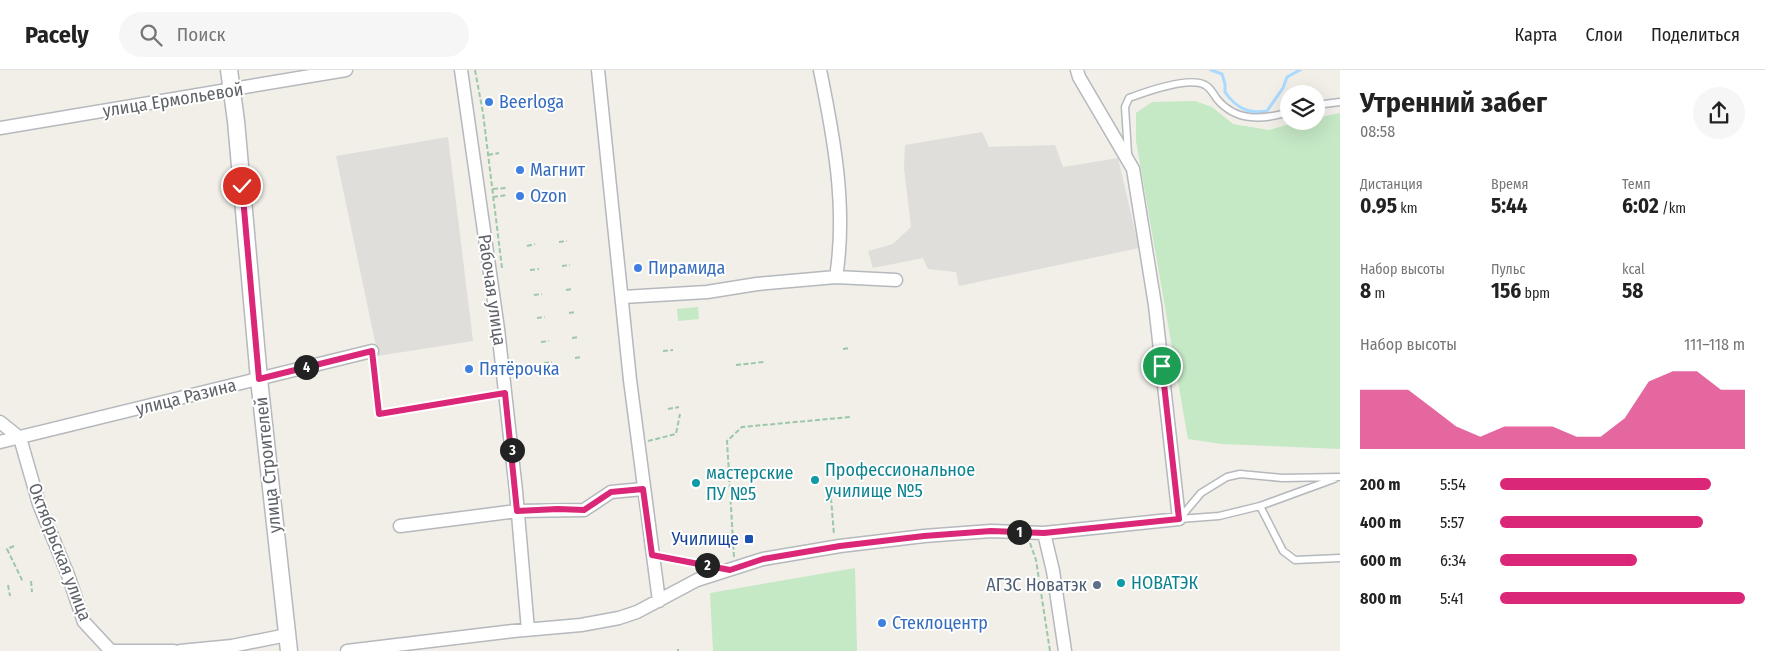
<!DOCTYPE html>
<html lang="ru">
<head>
<meta charset="utf-8">
<style>
	:root { --surface:#fff; --page:#f6f6f6; --text:#222; --muted:#767676; --line:#e0e0e0; --accent:#db2777 }
	body { margin:0; font-family:"Fira Sans Condensed",sans-serif; background:var(--page); color:var(--text); height:100vh; display:flex; flex-direction:column; font-size:19px; white-space:nowrap }
	* { box-sizing:border-box; margin:0 }
	p { font-size:16px; color:var(--muted) }
	.icon { flex:none; width:28px; height:28px; fill:none; stroke:currentColor; stroke-width:2; stroke-linecap:round; stroke-linejoin:round }
	.map { position:relative; flex:1; overflow:hidden }
	.sheet { display:flex; flex-direction:column; background:var(--surface); width:425px }
	.sheet>* { flex:none }
	.tools { position:absolute; left:1280px; top:15px; display:grid; gap:10px }
	.tools a { display:grid; place-items:center; width:45px; height:45px; border-radius:50%; background:var(--surface); box-shadow:0 5px 20px #0002; font-size:25px }
	.pin { position:absolute; display:grid; place-items:center; width:42px; height:42px; color:#fff; margin:-21px; border:2px solid #fff; border-radius:50%; box-shadow:0 1px 5px #0007 }
	.km { position:absolute; width:25px; height:25px; margin:-12px; border-radius:50%; background:#222; color:#fff; font-size:14px; line-height:25px; text-align:center }
	.round { display:grid; place-items:center; flex:none; width:52px; height:52px; border-radius:26px; background:var(--page) }
	.headline { display:flex; align-items:center; justify-content:space-between; height:85px; padding:0 20px }
	h1 { font-size:28px; font-weight:700; line-height:38px }
	.figures { display:grid; grid-template-columns:repeat(3,1fr); gap:8px; height:85px; padding:5px 20px }
	.figures div { display:grid; align-content:center }
	.figures b { font-size:21px; font-weight:700 }
	.figures small { font-size:14px; font-weight:400 }
	.figures p { font-size:14px }
	.chart { height:140px; padding:10px 20px }
	.chart p { display:flex; justify-content:space-between }
	.chart svg { width:100%; height:90px; margin-top:5px; fill:var(--accent); opacity:.7 }
	ul { padding:0 20px; list-style:none; font-size:16px }
	li { display:grid; grid-template-columns:80px 60px 1fr; align-items:center; height:38px }
	li i { height:12px; border-radius:6px; background:var(--accent) }
	header { display:flex; align-items:center; gap:30px; box-sizing:border-box; height:70px; padding:0 25px; background:var(--surface); border-bottom:1px solid var(--line) }
	header strong { font-size:24px }
	nav { display:flex; gap:28px; margin-inline-start:auto; font-size:18px }
	.search { width:350px; height:45px; background:var(--page); display:flex; align-items:center; gap:12px; box-sizing:border-box; padding:0 18px; border-radius:28px; color:var(--muted); font-size:19px }
	main { display:flex; flex:1; min-height:0 }
	.map>svg:first-child { display:block }
	.industrial { fill:#e0deda }
	.green { fill:#c5e8c5 }
	.lines { fill:none; stroke-linecap:round; stroke-linejoin:round }
	.stream { stroke:#aadaff; stroke-width:3 }
	.service-casing { stroke:#b5b8bc; stroke-width:9 }
	.minor-casing { stroke:#b5b8bc; stroke-width:15 }
	.tertiary-casing { stroke:#b5b8bc; stroke-width:19 }
	.path { stroke:#9cc7a9; stroke-width:2; stroke-dasharray:5 2.5; stroke-linecap:butt }
	.service { stroke:#fff; stroke-width:6 }
	.minor { stroke:#fff; stroke-width:12 }
	.tertiary { stroke:#fff; stroke-width:16 }
	.route-casing { stroke:#fff; stroke-width:10 }
	.route { stroke:#db2777; stroke-width:6 }
	.shop-dot { fill:#3f7fe0; stroke:#fff; stroke-width:2 }
	.culture-dot { fill:#0f9aa8; stroke:#fff; stroke-width:2 }
	.transit-dot { fill:#1a4fb4; stroke:#fff; stroke-width:2 }
	.service-dot { fill:#5c6f8a; stroke:#fff; stroke-width:2 }
	.labels { text-anchor:middle; dominant-baseline:central; stroke-width:4; stroke-linejoin:round; paint-order:stroke }
	.street-label { font-size:18px; fill:#5f6368; stroke:#fff }
	.shop-label { font-size:18px; fill:#366cbe; stroke:#fff; text-anchor:start }
	.culture-label { font-size:18px; fill:#0d838f; stroke:#fff; text-anchor:start }
	.transit-label { font-size:18px; fill:#164399; stroke:#fff; text-anchor:end }
	.service-label { font-size:18px; fill:#4e5e75; stroke:#fff; text-anchor:end }
</style>
</head>
<body>
<header>
<strong>Pacely</strong>
<div class="search"><svg class="icon" aria-label="search" viewBox="0 0 24 24"><circle cx="10" cy="10" r="6"/><path d="M15 15l6 6"/></svg>Поиск</div>
<nav><a>Карта</a><a>Слои</a><a>Поделиться</a></nav>
</header>
<main>
<div class="map">
<svg width="1340" height="581" viewBox="0 0 1340 581">
	<rect width="100%" height="100%" fill="#f1efe8"/>
	<path class="industrial" d="M982,62L989,77L1055,75L1063,97L1118,88L1139,178L959,216L956,202L928,199L923,188L873,198L868,181L893,174L911,157L904,98L905,75Z
		M448,67L473,271L378,286L336,86Z"/>
	<path class="green" d="M1195,31L1212,37L1233,54L1269,60L1300,51H1316V48L1340,43V379L1222,374L1188,369L1136,71V43L1152,32Z
		M698,237L699,249L678,251L677,239Z
		M855,498L857,581H713L710,523Z"/>
	<g class="lines">
		<path class="stream" d="M1211,0L1222,4L1225,14V22C1236,38 1248,44 1267,41L1283,18L1287,7L1300,0"/>
		<g class="service-casing">
			<path id="service" d="M1316,35L1340,32
				M1128,84L1125,37L1129,28C1145,22 1189,6 1205,15C1211,18 1213,24 1217,29C1236,52 1263,50 1289,42
				M1260,436L1283,481L1295,490L1340,488
				M1180,448L1201,423L1227,407L1240,404L1282,408L1340,407
				M1179,449L1219,446L1260,436L1334,409"/>
		</g>
		<g class="minor-casing">
			<path id="minor" d="M461,0L498,259L516,421L528,560
				M598,0L630,310L659,531
				M820,0C834,68 847,138 836,207
				M0,58L346,0
				M623,227L707,222L757,214L836,207L896,210
				M0,352L20,368L39,434L68,505L84,552L111,581H174
				M0,372L372,281
				M400,456L517,441L584,440L611,422L643,419
				M1044,463L1053,501L1065,581
				M180,581L232,576L287,565
				M347,581L513,561L581,555L619,548L637,542L697,510L763,489L840,476L924,466L991,461L1044,463L1179,449L1155,235L1133,99L1079,7L1077,0"/>
		</g>
		<g class="tertiary-casing">
			<path id="tertiary" d="M229,0L236,51L259,309L289,581"/>
		</g>
		<path class="path" d="M475,0L483,43L502,198
			M488,85L499,83
			M493,119L506,118
			M493,127L507,125
			M559,172L567,171
			M527,176L535,174
			M562,196L570,195
			M530,200L539,199
			M566,220L573,219
			M534,225L542,224
			M569,243L576,242
			M537,248L545,247
			M572,268L579,267
			M541,272L549,271
			M843,279L850,278
			M663,281L673,280
			M575,288L582,287
			M373,293L379,344L495,325
			M544,293L552,292
			M736,295L764,292
			M668,339L679,337
			M648,371L676,364L680,344
			M831,428L834,465
			M1030,473L1036,490L1050,581
			M14,476L7,479L23,512
			M666,487L705,495
			M734,487L727,371L742,357L850,347
			M31,511L32,522
			M8,515L10,526
			M678,579V581"/>
		<use href="#service" class="service"/>
		<use href="#minor" class="minor"/>
		<use href="#tertiary" class="tertiary"/>
	</g>
	<g class="lines">
		<g class="route-casing">
			<path id="route" d="M242,116L259,309L372,281L379,344L505,323L517,441L558,439L584,440L611,422L643,419L652,485L730,500L763,489L840,476L924,466L991,461L1044,463L1179,449L1162,296"/>
		</g>
		<use href="#route" class="route"/>
	</g>
	<g class="shop-dot">
		<circle cx="489" cy="32" r="5"/>
		<circle cx="520" cy="100" r="5"/>
		<circle cx="520" cy="126" r="5"/>
		<circle cx="638" cy="198" r="5"/>
		<circle cx="469" cy="299" r="5"/>
		<circle cx="882" cy="553" r="5"/>
	</g>
	<g class="culture-dot">
		<circle cx="815" cy="410" r="5"/>
		<circle cx="696" cy="413" r="5"/>
		<circle cx="1121" cy="513" r="5"/>
	</g>
	<rect class="transit-dot" x="744" y="464" width="10" height="10" rx="2.5"/>
	<circle class="service-dot" cx="1097" cy="515" r="5"/>
	<g class="labels">
		<g class="street-label">
			<text transform="translate(173 30) rotate(-9)">улица Ермольевой</text>
			<text transform="translate(492 220) rotate(82)">Рабочая улица</text>
			<text transform="translate(186 327) rotate(-14)">улица Разина</text>
			<text transform="translate(268 395) rotate(-96)">улица Строителей</text>
			<text transform="translate(60 482) rotate(69)">Октябрьская улица</text>
		</g>
		<g class="shop-label">
			<text x="499" y="32">Beerloga</text>
			<text x="530" y="100">Магнит</text>
			<text x="530" y="126">Ozon</text>
			<text x="648" y="198">Пирамида</text>
			<text x="479" y="299">Пятёрочка</text>
			<text x="892" y="553">Стеклоцентр</text>
		</g>
		<g class="culture-label">
			<text x="825" y="400">Профессиональное<tspan x="825" dy="21">училище №5</tspan></text>
			<text x="706" y="403">мастерские<tspan x="706" dy="21">ПУ №5</tspan></text>
			<text x="1131" y="513">НОВАТЭК</text>
		</g>
		<g class="transit-label">
			<text x="739" y="469">Училище</text>
		</g>
		<g class="service-label">
			<text x="1087" y="515">АГЗС Новатэк</text>
		</g>
	</g>
</svg>
<div class="tools">
<a><svg class="icon" aria-label="layers" viewBox="0 0 24 24"><path d="M12 4l9 5-9 5-9-5zM3 14l9 5 9-5"/></svg></a>
</div>
<div class="pin" style="left:1162px;top:296px;background:#1e9e55"><svg class="icon" aria-label="arrive" viewBox="0 0 24 24"><path d="M6 21V4h12l-3 4 3 4H6"/></svg></div>
<div class="pin" style="left:242px;top:116px;background:#d93025"><svg class="icon" aria-label="check" viewBox="0 0 24 24"><path d="M5 12l5 5 9-10"/></svg></div>
<b class="km" style="left:1019px;top:462px">1</b>
<b class="km" style="left:707px;top:495px">2</b>
<b class="km" style="left:512px;top:380px">3</b>
<b class="km" style="left:306px;top:297px">4</b>
</div>
<section class="sheet">
<div class="headline"><div><h1>Утренний забег</h1><p>08:58</p></div><a class="round"><svg class="icon" aria-label="share" viewBox="0 0 24 24"><path d="M12 15V3M7 8l5-5 5 5M5 13v7h14v-7"/></svg></a></div>
<div class="figures">
<div><p>Дистанция</p><b>0.95<small> km</small></b></div>
<div><p>Время</p><b>5:44</b></div>
<div><p>Темп</p><b>6:02<small> /km</small></b></div>
</div>
<div class="figures">
<div><p>Набор высоты</p><b>8<small> m</small></b></div>
<div><p>Пульс</p><b>156<small> bpm</small></b></div>
<div><p>kcal</p><b>58</b></div>
</div>
<div class="chart"><p><span>Набор высоты</span>111–118 m</p>
<svg viewBox="0 0 160 44" preserveAspectRatio="none"><path d="M0 44V15L10 15L20 15L30 24L40 33L50 38L60 33L70 33L80 33L90 38L100 38L110 29L120 11L130 6L140 6L150 15L160 15V44z"/></svg>
</div>
<ul>
<li><b>200 m</b>5:54<i style="width:86%"></i></li>
<li><b>400 m</b>5:57<i style="width:83%"></i></li>
<li><b>600 m</b>6:34<i style="width:56%"></i></li>
<li><b>800 m</b>5:41<i style="width:100%"></i></li>
</ul>
</section>
</main>
</body>
</html>
